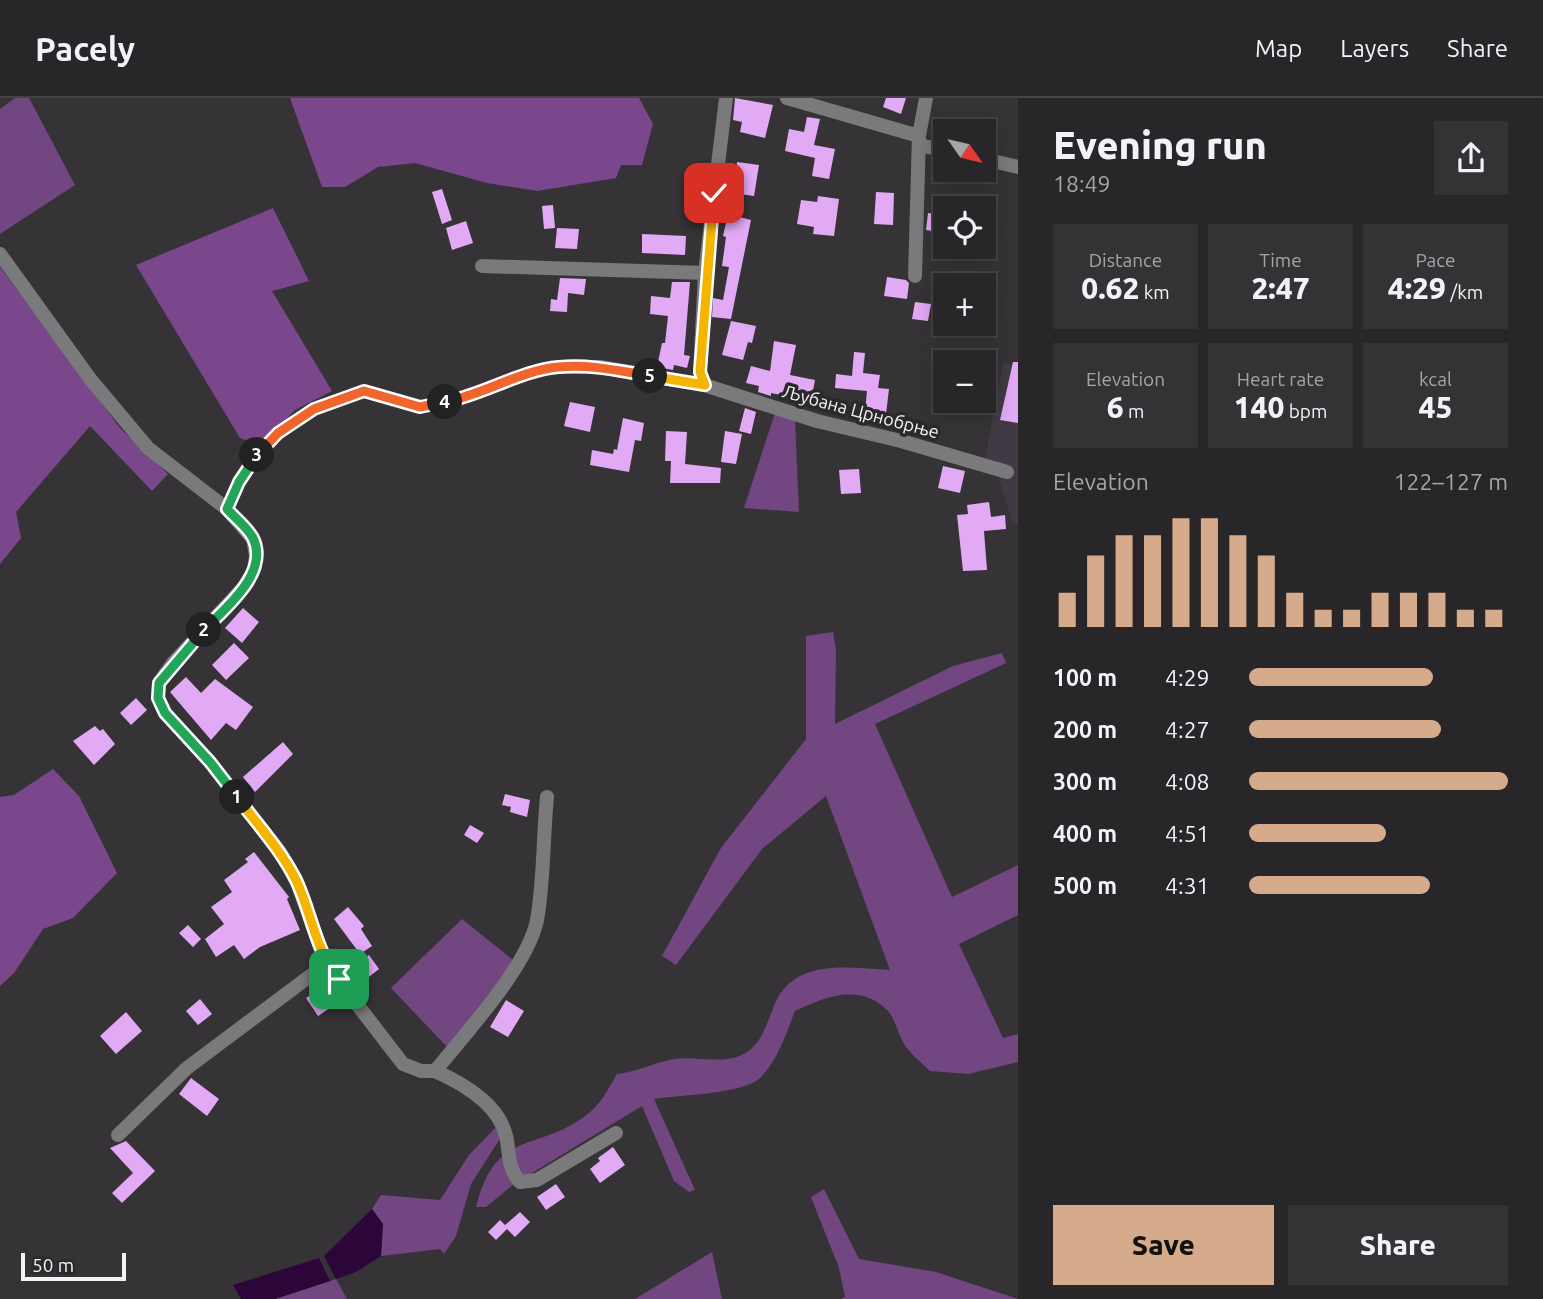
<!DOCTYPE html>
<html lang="en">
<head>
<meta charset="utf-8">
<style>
	:root { --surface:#282629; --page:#343235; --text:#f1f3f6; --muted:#a5a5a8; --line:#444346; --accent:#d6ab8b }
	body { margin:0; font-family:Ubuntu,sans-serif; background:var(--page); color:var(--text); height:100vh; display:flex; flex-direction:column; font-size:26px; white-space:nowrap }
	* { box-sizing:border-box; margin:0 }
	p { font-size:23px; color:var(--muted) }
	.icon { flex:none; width:38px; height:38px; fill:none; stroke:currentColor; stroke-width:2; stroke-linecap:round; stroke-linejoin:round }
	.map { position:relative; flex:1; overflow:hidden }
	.side { display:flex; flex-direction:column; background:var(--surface); width:525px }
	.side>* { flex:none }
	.needle { width:46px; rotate:124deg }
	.fabs { position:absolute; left:933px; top:21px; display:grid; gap:14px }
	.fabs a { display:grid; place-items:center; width:63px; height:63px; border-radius:0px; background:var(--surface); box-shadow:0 4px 18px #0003,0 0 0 2px var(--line); font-size:35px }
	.scale { position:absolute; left:21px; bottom:18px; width:105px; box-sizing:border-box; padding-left:7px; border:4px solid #f4f2f5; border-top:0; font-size:19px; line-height:24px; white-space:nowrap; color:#f4f2f5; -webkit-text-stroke:5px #2c292d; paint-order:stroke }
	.pin { position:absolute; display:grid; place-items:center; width:60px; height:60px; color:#fff; margin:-30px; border-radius:14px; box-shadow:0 4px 10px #0006 }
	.km { position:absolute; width:35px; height:35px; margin:-18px; border-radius:50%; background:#222; color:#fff; font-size:19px; line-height:35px; text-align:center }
	.round { display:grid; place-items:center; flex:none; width:74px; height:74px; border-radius:0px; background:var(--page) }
	.headline { display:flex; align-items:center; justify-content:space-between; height:119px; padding:0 35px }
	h1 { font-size:38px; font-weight:800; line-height:52px }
	.stats { display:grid; grid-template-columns:repeat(3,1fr); gap:10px; height:119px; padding:7px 35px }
	.stats div { display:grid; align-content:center; border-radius:0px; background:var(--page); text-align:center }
	.stats b { font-size:30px; font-weight:800 }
	.stats small { font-size:19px; font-weight:400 }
	.stats p { font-size:19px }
	.chart { height:196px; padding:14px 35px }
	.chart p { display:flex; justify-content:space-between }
	.chart svg { width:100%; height:126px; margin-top:7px; stroke:var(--accent); stroke-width:6 }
	.action { display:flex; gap:14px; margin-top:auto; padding:14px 35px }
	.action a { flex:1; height:80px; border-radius:0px; background:var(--accent); color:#111; font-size:28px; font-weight:800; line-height:80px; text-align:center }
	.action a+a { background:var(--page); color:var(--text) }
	ul { padding:0 35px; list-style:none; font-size:23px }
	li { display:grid; grid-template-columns:112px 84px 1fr; align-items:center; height:52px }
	li i { height:18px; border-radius:9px; background:var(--accent) }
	header { display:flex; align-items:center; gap:42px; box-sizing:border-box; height:98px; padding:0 35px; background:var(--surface); border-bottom:2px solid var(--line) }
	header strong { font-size:33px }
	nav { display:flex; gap:38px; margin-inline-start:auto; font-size:24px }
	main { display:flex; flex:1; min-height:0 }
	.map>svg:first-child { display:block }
	.built { fill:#413a44 }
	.green { fill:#724681 }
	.forest { fill:#7b478c }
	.water { fill:#2d0639 }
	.building { fill:#e2a9f5 }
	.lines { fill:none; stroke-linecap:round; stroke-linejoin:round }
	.path { stroke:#6f6d70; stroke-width:2.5; stroke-dasharray:5 3.5; stroke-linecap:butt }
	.street { stroke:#7a797b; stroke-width:14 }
	.split-1-casing { stroke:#fff; stroke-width:14 }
	.split-2-casing { stroke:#fff; stroke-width:14 }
	.split-3-casing { stroke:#fff; stroke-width:14 }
	.split-4-casing { stroke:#fff; stroke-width:14 }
	.split-5-casing { stroke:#fff; stroke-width:14 }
	.split-6-casing { stroke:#fff; stroke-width:14 }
	.split-1 { stroke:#f5b400; stroke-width:9 }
	.split-2 { stroke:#22a559; stroke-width:9 }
	.split-3 { stroke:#22a559; stroke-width:9 }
	.split-4 { stroke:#f0652b; stroke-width:9 }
	.split-5 { stroke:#f0652b; stroke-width:9 }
	.split-6 { stroke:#f5b400; stroke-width:9 }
	.labels { text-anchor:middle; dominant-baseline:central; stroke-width:7; stroke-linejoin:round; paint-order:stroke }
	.street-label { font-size:18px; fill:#f4f2f5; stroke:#2c292d }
</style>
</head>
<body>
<header>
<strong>Pacely</strong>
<nav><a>Map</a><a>Layers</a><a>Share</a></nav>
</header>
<main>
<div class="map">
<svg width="1018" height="1201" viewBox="0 0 1018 1201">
	<rect width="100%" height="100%" fill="#363337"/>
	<path class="built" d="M1003,265L1018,268V426H1013L998,377L985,361Z"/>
	<path class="green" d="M15,0H29L75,87L0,136V11Z
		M775,315L795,321L799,414L744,410Z
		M833,534L836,553L835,626L953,568L1002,555L1006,565L875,626L952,799L1018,767V817L959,846L1003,940L1018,936V964L968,976L930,973C922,965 913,958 906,949C898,938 896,920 886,911C859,885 824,899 795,913C786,936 778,962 760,980C744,996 678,997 654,1001L695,1092L689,1094L674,1083L642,1008L514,1086L486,1109H476C496,1030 536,1055 585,1018C600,1008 608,991 617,976C636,974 651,966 669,962C696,955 730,972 753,949C765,938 770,915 777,901C799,860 852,870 890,872L826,698L762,751L676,867L662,858L721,750L806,641V538Z
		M462,821L513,862L485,904L448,950L391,890Z
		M497,1028L501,1039L471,1086L456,1138L444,1156L440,1151L381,1158L383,1126L372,1111L381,1097L440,1102L469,1057Z
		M824,1091L859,1161L936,1174L1018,1201H841L845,1199L839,1170L811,1099Z
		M712,1154L722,1201H635Z
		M336,1181L347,1201H275L330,1183Z"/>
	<path class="forest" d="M290,0H639L653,26L642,67H621L616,80L537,93L487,85L415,65L378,69L345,89H322Z
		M273,110L309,183L272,193L332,293L295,312L261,348L240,340L136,167Z
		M0,169L120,330L168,376L152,393L90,328L16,414L21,440L0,466Z
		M53,671L79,698L117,775L73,820L43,831L14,875L0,888V699L14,697Z"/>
	<path class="water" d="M372,1111L383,1126L381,1158L356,1174L336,1181L324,1158Z
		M319,1160L330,1183L275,1201H241L233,1187Z"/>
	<path class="building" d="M735,0L773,7L765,40L740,34L742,24L733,22Z
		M886,0H906L901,16L883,9Z
		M807,19L820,21L814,47L835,51L829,81L812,78L815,60L785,53L789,31L804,34Z
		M737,64L759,67L754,98L724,94L727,75L736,76Z
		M442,91L452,122L442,126L432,94Z
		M876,94L894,95L893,127L874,126Z
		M818,98L839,101L834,138L813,136L814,129L797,126L801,102L817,104Z
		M553,107L555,130L544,131L542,108Z
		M928,115L945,117V135L926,132Z
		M728,116L751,122L731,221L712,219L713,200L723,202L729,169L722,168L726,139L723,138Z
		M466,123L473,145L452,152L446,130Z
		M557,130L579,131L577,151L555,150Z
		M642,136L686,138L685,157L642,155Z
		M887,179L906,182L909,185L907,201L884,198Z
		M560,180L586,181L584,197L568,195L567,214L550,213L551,201L557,202Z
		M672,184H690L684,257L690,258L687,270L674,267L673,272L657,269L662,245H665L668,218L650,216L651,198L670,200Z
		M915,204L931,206L928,223L912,221Z
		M731,223L756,228L752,245L748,244L743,262L722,257Z
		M774,243L796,247L790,277L815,282L811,303L771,295V298L758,294L759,288L746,285L751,268L770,273Z
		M854,254L865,255L863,275L880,277L878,290L889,291L886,316L865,313L867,293L835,290L836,276L852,278Z
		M1013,264H1018V325L1000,322Z
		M570,304L595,309L590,334L564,328Z
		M745,310L756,314L751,336L739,333Z
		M623,320L644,325L641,343L635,342L629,374L590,367L592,352L613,356L614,351L617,352Z
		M666,333L687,334L685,366L721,370L720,385H670L671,363H665Z
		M725,333L742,336L736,366L721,364Z
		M943,368L965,373L960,395L938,390Z
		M859,371L861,395L841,396L839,372Z
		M989,404L991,419L1005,417L1006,431L984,433L987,472L963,473L957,417L968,416L967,407Z
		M243,510L259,524L242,545L225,530Z
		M234,545L249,560L226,582L212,567Z
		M186,579L201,595L215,581L253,609L236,632L226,625L211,642L170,594Z
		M136,600L147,612L131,627L120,615Z
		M95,628L100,633L103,631L115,646L94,667L73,643Z
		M283,644L293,656L255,694L243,679Z
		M505,696L530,702L527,719L510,714L511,709L502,707Z
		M470,727L484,735L477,745L464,737Z
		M254,754L289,799L287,801L300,832L260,849L244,861L234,847L216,859L205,841L224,826L211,809L232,794L224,782L248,764L245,761Z
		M348,809L364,828L361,831L372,848L360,856L334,821Z
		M188,827L201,841L193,849L179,835Z
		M369,857L379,871L356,889L345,874Z
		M329,885L342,902L318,918L306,900Z
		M200,901L212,916L198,927L186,913Z
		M506,902L524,913L508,939L490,929Z
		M126,914L142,933L116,956L100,938Z
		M191,980L219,1001L207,1018L179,996Z
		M126,1043L155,1073L122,1105L112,1095L133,1075L110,1050Z
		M613,1049L625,1067L600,1085L590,1071L600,1063L598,1060Z
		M556,1086L565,1099L546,1112L537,1099Z
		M520,1114L530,1124L515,1139L507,1131L496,1142L488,1134L500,1122L505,1127Z"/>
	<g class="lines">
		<path class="path" d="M233,397L257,357L278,335L314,311L364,293L420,309L467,300L544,273"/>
		<path class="street" d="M787,0L919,38
			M920,47L945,53
			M984,61L1018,69
			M0,156L91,282L148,350L227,411L253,441L256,458L254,472L244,489L173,565L159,585L158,600L165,615L210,664L280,754L297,784L326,866L403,966L421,973H435C465,936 528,868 537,822C544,783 543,739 547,699
			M482,168L705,175
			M915,178L919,38L926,0
			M557,269H600L704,287L817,323L901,343L1007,374
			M704,287L700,274L705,175L726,0
			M435,973C462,985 499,1006 506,1038C510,1055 507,1070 520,1084L537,1082L616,1035
			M118,1037L187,970L326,866"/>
	</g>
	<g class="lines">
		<g class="split-1-casing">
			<path id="split-1" d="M237,699C257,726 281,752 296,782C312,816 315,852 339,881"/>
		</g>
		<g class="split-2-casing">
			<path id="split-2" d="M204,532L159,585L158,600L165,615L210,664L237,699"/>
		</g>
		<g class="split-3-casing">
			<path id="split-3" d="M204,532C225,510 270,475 253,440C247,429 235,420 227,411L239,384L257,357"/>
		</g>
		<g class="split-4-casing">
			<path id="split-4" d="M257,357L278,335L314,311L364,293L420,309L445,304"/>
		</g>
		<g class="split-5-casing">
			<path id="split-5" d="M445,304C483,297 521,272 559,269C590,266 620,273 650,278"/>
		</g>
		<g class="split-6-casing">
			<path id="split-6" d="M650,278L705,287L700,274L714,95"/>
		</g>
		<use href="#split-1" class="split-1"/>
		<use href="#split-2" class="split-2"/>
		<use href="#split-3" class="split-3"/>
		<use href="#split-4" class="split-4"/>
		<use href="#split-5" class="split-5"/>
		<use href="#split-6" class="split-6"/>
	</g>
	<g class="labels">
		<g class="street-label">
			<text transform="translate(861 313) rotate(15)">Љубана Црнобрње</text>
		</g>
	</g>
</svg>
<div class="fabs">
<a><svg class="needle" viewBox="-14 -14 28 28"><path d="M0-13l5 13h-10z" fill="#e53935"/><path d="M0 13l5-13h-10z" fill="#a5a5a8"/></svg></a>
<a><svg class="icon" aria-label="locate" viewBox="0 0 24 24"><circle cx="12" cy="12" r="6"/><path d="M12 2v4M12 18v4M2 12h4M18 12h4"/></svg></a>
<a>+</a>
<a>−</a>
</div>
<div class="scale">50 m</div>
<div class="pin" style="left:339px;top:881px;background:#1e9e55"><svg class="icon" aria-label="arrive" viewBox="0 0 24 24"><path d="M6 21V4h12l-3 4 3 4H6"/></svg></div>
<div class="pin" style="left:714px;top:95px;background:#d93025"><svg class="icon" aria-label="check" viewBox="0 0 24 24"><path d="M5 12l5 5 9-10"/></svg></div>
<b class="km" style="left:237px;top:699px">1</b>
<b class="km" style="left:204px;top:532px">2</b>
<b class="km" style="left:257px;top:357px">3</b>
<b class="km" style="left:445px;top:304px">4</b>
<b class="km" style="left:650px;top:278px">5</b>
</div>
<section class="side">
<div class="headline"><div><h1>Evening run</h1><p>18:49</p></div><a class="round"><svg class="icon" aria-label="share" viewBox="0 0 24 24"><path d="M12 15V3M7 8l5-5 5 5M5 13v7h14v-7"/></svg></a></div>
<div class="stats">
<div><p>Distance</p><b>0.62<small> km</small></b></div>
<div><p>Time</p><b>2:47</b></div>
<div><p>Pace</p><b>4:29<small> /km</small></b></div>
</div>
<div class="stats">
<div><p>Elevation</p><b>6<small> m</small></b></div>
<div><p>Heart rate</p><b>140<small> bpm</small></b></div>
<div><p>kcal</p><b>45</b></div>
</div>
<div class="chart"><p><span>Elevation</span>122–127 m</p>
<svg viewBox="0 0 160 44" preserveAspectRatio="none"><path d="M5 44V32M15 44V19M25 44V12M35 44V12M45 44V6M55 44V6M65 44V12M75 44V19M85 44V32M95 44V38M105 44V38M115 44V32M125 44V32M135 44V32M145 44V38M155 44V38"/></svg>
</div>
<ul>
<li><b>100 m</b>4:29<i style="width:71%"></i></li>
<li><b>200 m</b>4:27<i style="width:74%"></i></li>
<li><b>300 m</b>4:08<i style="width:100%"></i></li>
<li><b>400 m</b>4:51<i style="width:53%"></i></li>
<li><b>500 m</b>4:31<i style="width:70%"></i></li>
</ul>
<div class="action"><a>Save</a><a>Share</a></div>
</section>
</main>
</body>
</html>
